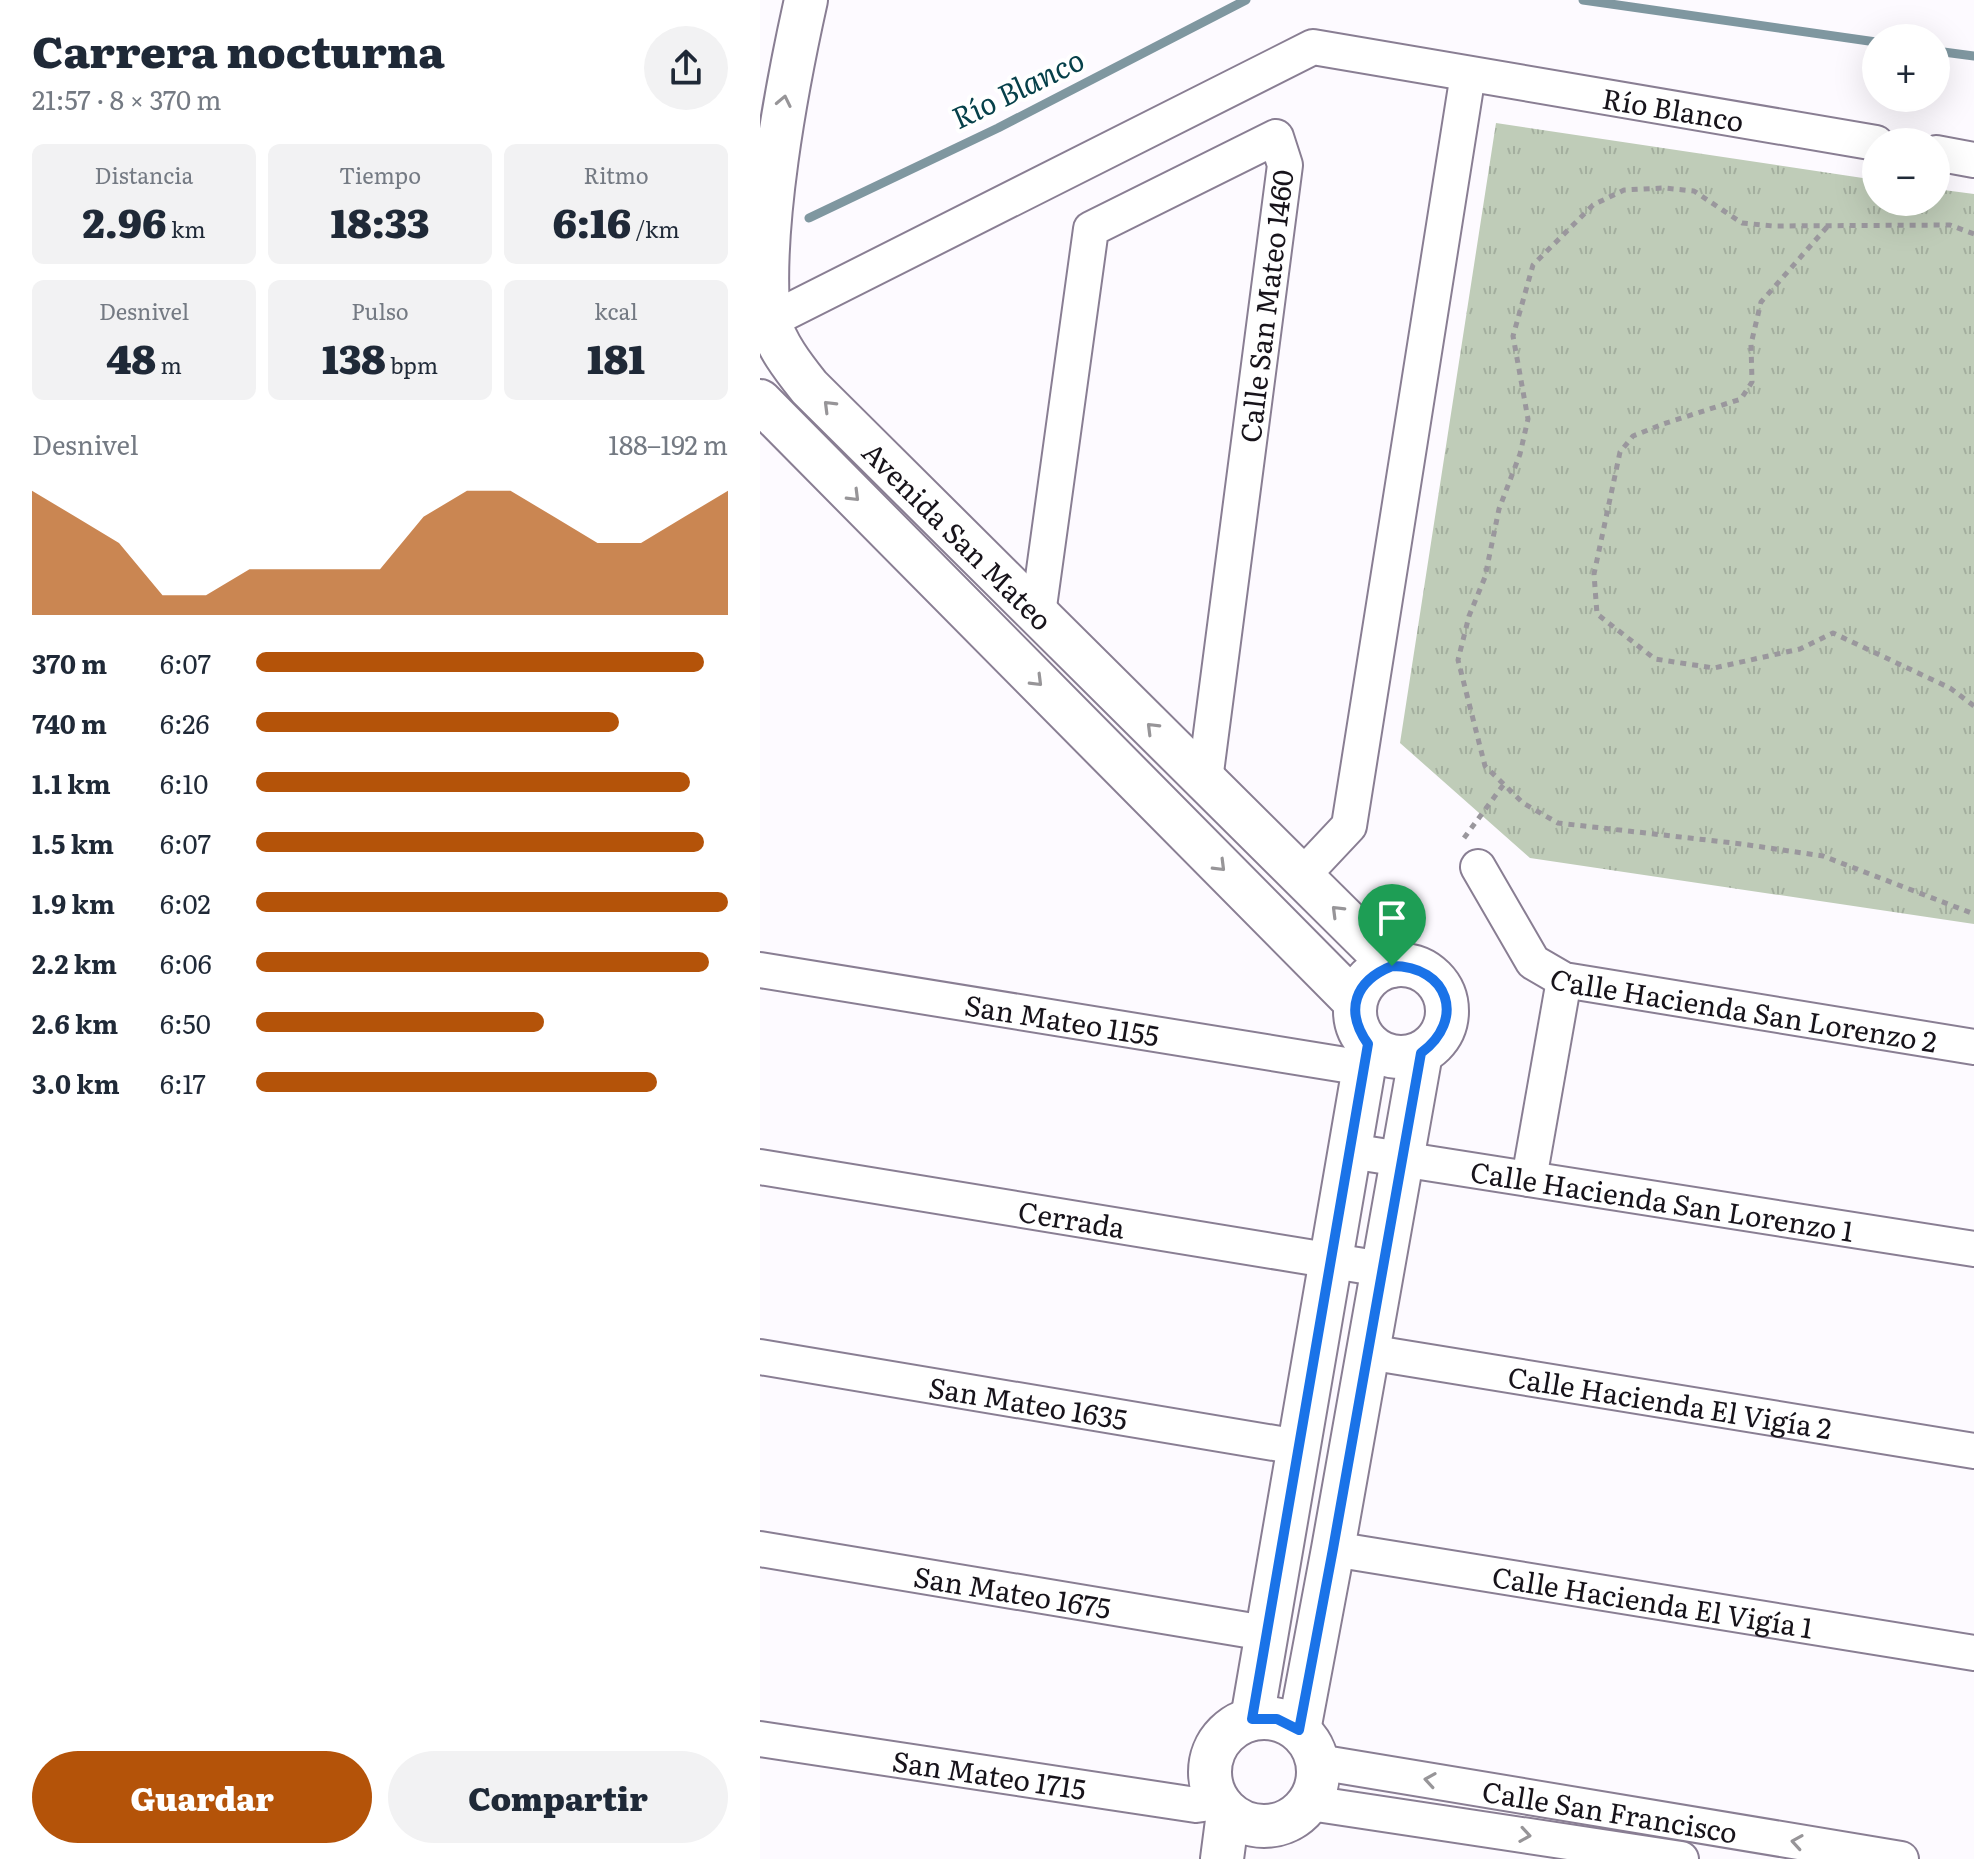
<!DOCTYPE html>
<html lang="es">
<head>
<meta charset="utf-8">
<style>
	:root { --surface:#fff; --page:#f2f2f3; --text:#1f2937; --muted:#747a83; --accent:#b45309 }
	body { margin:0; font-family:Literata,serif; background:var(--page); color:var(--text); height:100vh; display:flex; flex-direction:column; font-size:30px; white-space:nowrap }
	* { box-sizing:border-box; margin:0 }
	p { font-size:26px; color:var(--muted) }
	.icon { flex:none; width:44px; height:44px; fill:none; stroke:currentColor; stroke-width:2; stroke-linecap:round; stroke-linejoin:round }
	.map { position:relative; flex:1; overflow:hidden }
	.panel { display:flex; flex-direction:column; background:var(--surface); width:760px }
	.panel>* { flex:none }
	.buttons { position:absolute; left:1102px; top:24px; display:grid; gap:16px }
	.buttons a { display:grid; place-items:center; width:88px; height:88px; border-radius:50%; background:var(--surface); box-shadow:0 8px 32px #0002; font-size:40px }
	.pin { position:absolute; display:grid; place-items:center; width:68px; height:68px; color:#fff; margin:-82px -34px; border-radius:50% 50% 50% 0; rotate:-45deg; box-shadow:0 0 8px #0007 }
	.pin .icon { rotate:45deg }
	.round { display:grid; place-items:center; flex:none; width:84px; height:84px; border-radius:42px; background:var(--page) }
	.summary { display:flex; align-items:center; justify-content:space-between; height:136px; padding:0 32px }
	h1 { font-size:44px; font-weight:800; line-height:60px }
	.stats { display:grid; grid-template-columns:repeat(3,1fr); gap:12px; height:136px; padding:8px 32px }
	.stats div { display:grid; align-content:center; border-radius:12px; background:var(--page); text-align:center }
	.stats b { font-size:40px; font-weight:800 }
	.stats small { font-size:22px; font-weight:400 }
	.stats p { font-size:22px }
	.chart { height:224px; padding:16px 32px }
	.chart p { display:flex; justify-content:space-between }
	.chart svg { width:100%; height:144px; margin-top:8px; fill:var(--accent); opacity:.7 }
	.primary-button { display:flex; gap:16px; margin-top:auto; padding:16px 32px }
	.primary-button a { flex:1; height:92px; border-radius:48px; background:var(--accent); color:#fff; font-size:32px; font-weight:800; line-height:92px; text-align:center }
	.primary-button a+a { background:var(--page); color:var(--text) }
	ul { padding:0 32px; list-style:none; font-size:26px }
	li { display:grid; grid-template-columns:128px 96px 1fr; align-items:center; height:60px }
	li i { height:20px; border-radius:10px; background:var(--accent) }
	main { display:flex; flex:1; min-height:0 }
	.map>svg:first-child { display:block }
	.grass { fill:url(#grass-tufts) }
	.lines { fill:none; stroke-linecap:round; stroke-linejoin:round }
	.stream { stroke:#7f97a0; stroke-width:9 }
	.minor-casing { stroke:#897e93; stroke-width:38 }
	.tertiary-casing { stroke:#897e93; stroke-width:46 }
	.path { stroke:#9a979d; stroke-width:5; stroke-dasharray:6 6; stroke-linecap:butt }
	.minor { stroke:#fff; stroke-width:34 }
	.tertiary { stroke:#fff; stroke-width:42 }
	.oneway { stroke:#979598 }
	.route-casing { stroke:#fff; stroke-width:16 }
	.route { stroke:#1a73e8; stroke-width:10 }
	.labels { text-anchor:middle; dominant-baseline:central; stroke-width:8; stroke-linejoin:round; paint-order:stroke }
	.street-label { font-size:28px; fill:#17131a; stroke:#fff }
	.water-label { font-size:30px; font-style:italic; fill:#06404a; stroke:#fff }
</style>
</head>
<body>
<main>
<section class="panel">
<div class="summary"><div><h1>Carrera nocturna</h1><p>21:57 · 8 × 370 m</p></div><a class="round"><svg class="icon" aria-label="share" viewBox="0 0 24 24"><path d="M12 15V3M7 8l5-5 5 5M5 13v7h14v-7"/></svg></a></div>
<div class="stats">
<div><p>Distancia</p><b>2.96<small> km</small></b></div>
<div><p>Tiempo</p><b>18:33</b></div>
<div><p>Ritmo</p><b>6:16<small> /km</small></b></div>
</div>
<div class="stats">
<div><p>Desnivel</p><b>48<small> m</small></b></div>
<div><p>Pulso</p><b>138<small> bpm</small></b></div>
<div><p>kcal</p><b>181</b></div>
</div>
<div class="chart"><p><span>Desnivel</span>188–192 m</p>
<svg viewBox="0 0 160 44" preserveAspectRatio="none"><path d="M0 44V6L10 14L20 22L30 38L40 38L50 30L60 30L70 30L80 30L90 14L100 6L110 6L120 14L130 22L140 22L150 14L160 6V44z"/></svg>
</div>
<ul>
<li><b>370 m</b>6:07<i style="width:95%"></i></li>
<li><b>740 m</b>6:26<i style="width:77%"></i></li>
<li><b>1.1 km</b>6:10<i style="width:92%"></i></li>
<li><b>1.5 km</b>6:07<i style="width:95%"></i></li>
<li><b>1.9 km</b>6:02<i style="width:100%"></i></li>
<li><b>2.2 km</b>6:06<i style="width:96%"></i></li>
<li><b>2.6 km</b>6:50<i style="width:61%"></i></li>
<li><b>3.0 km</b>6:17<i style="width:85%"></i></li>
</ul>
<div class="primary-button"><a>Guardar</a><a>Compartir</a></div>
</section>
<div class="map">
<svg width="1214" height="1859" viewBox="0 0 1214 1859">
	<defs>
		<pattern id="grass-tufts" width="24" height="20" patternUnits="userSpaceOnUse" patternTransform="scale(2)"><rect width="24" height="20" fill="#bfccb8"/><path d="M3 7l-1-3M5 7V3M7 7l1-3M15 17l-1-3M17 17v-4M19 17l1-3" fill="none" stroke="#a3ae9e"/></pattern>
	</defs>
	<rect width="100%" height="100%" fill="#fdfaff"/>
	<path class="grass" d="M736,123L1116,180V202H1176V189L1214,194V924L770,858L640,743Z"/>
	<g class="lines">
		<path class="stream" d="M823,0L1116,42
			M1176,51L1214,56
			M49,218L238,128L486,0"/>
		<g class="minor-casing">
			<g id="minor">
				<path d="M1176,153L1214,160"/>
				<path id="s1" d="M0,324L9,321L553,47L1116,143"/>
				<path d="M278,614L331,229L516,137L525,165L445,780"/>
				<path id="s2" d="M718,867L773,962L804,980L1214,1047"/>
				<path d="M542,876L589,826L708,74"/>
				<path id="s3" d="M0,970L604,1068"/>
				<path id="s4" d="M590,1151L1214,1249"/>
				<path id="s5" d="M0,1167L622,1269"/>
				<path d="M769,1179L804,980"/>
				<path id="s6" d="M608,1352L1214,1451"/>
				<path id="s7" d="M0,1357L538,1447"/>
				<path id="s8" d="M0,1549L505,1633"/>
				<path id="s9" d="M573,1549L1214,1653"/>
				<path id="s10" d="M0,1739L436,1805L458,1802"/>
				<path id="s11" d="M558,1762L1141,1859"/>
				<path d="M550,1803L921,1859"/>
			</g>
		</g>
		<g class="tertiary-casing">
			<g id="tertiary">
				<path id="s12" d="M46,0C26,90 0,230 9,319C15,344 34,368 49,387L632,966"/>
				<path d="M0,401L595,1002"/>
				<circle cx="641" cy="1011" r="46"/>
				<circle cx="504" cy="1772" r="54"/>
				<path d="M492,1719L608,1044"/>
				<path d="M539,1730L573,1549L661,1053"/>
				<path d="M462,1859L468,1813"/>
			</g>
		</g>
		<path class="path" d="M1067,227L1001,302L991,344L992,382L981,399L903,424L873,436L860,452L834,574L837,614L895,659L954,668L1040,649L1073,633L1190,688L1214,706
			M1214,234L1190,225L1013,226L982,223L934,191L904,188L864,190L833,205L773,265L753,336L768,419L760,454L739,509L725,577L709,616L698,660L725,766L763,803L798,823L982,844L1063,856L1214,914
			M704,838L744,784"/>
		<use href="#minor" class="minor"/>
		<use href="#tertiary" class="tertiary"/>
	</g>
	<defs><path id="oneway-chevron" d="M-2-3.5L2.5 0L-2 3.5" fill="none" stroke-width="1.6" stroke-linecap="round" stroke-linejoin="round" transform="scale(2)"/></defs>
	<g class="oneway">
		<use href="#oneway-chevron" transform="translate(24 101) rotate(-78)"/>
		<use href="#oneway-chevron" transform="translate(69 406) rotate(-135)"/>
		<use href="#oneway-chevron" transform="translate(94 496) rotate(45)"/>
		<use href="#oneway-chevron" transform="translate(277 681) rotate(45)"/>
		<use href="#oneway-chevron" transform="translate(392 728) rotate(-135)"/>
		<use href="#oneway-chevron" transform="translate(460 866) rotate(45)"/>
		<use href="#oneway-chevron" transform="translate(577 911) rotate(-135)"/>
		<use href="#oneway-chevron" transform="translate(670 1780) rotate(-171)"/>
		<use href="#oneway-chevron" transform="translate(765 1835) rotate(9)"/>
		<use href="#oneway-chevron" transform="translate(1037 1842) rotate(-171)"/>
	</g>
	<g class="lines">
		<g class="route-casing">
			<path id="route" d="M632,966C689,966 706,1020 661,1053L573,1549L539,1730L517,1719H492L608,1044C584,1010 595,981 632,966Z"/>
		</g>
		<use href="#route" class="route"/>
	</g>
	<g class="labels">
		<g class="street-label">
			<text stroke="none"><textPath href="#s1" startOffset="984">Río Blanco</textPath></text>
			<text transform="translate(505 306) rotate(-83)">Calle San Mateo 1460</text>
			<text stroke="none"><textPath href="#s12" startOffset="612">Avenida San Mateo</textPath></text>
			<text stroke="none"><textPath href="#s2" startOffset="328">Calle Hacienda San Lorenzo 2</textPath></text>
			<text stroke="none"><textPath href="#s3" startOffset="306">San Mateo 1155</textPath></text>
			<text stroke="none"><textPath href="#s4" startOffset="316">Calle Hacienda San Lorenzo 1</textPath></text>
			<text stroke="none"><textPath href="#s5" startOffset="316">Cerrada</textPath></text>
			<text stroke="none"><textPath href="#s6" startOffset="306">Calle Hacienda El Vigía 2</textPath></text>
			<text stroke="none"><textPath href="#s7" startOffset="272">San Mateo 1635</textPath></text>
			<text stroke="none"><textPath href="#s8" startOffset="256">San Mateo 1675</textPath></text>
			<text stroke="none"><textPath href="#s9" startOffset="324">Calle Hacienda El Vigía 1</textPath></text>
			<text stroke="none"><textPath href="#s10" startOffset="232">San Mateo 1715</textPath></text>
			<text stroke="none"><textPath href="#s11" startOffset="296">Calle San Francisco</textPath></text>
		</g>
		<g class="water-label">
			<text transform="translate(257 87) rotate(-26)">Río Blanco</text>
		</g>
	</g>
</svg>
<div class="buttons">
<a>+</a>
<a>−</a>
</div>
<div class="pin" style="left:632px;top:966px;background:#1e9e55"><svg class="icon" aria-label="arrive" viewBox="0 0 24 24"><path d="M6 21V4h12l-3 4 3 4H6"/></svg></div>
</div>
</main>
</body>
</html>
